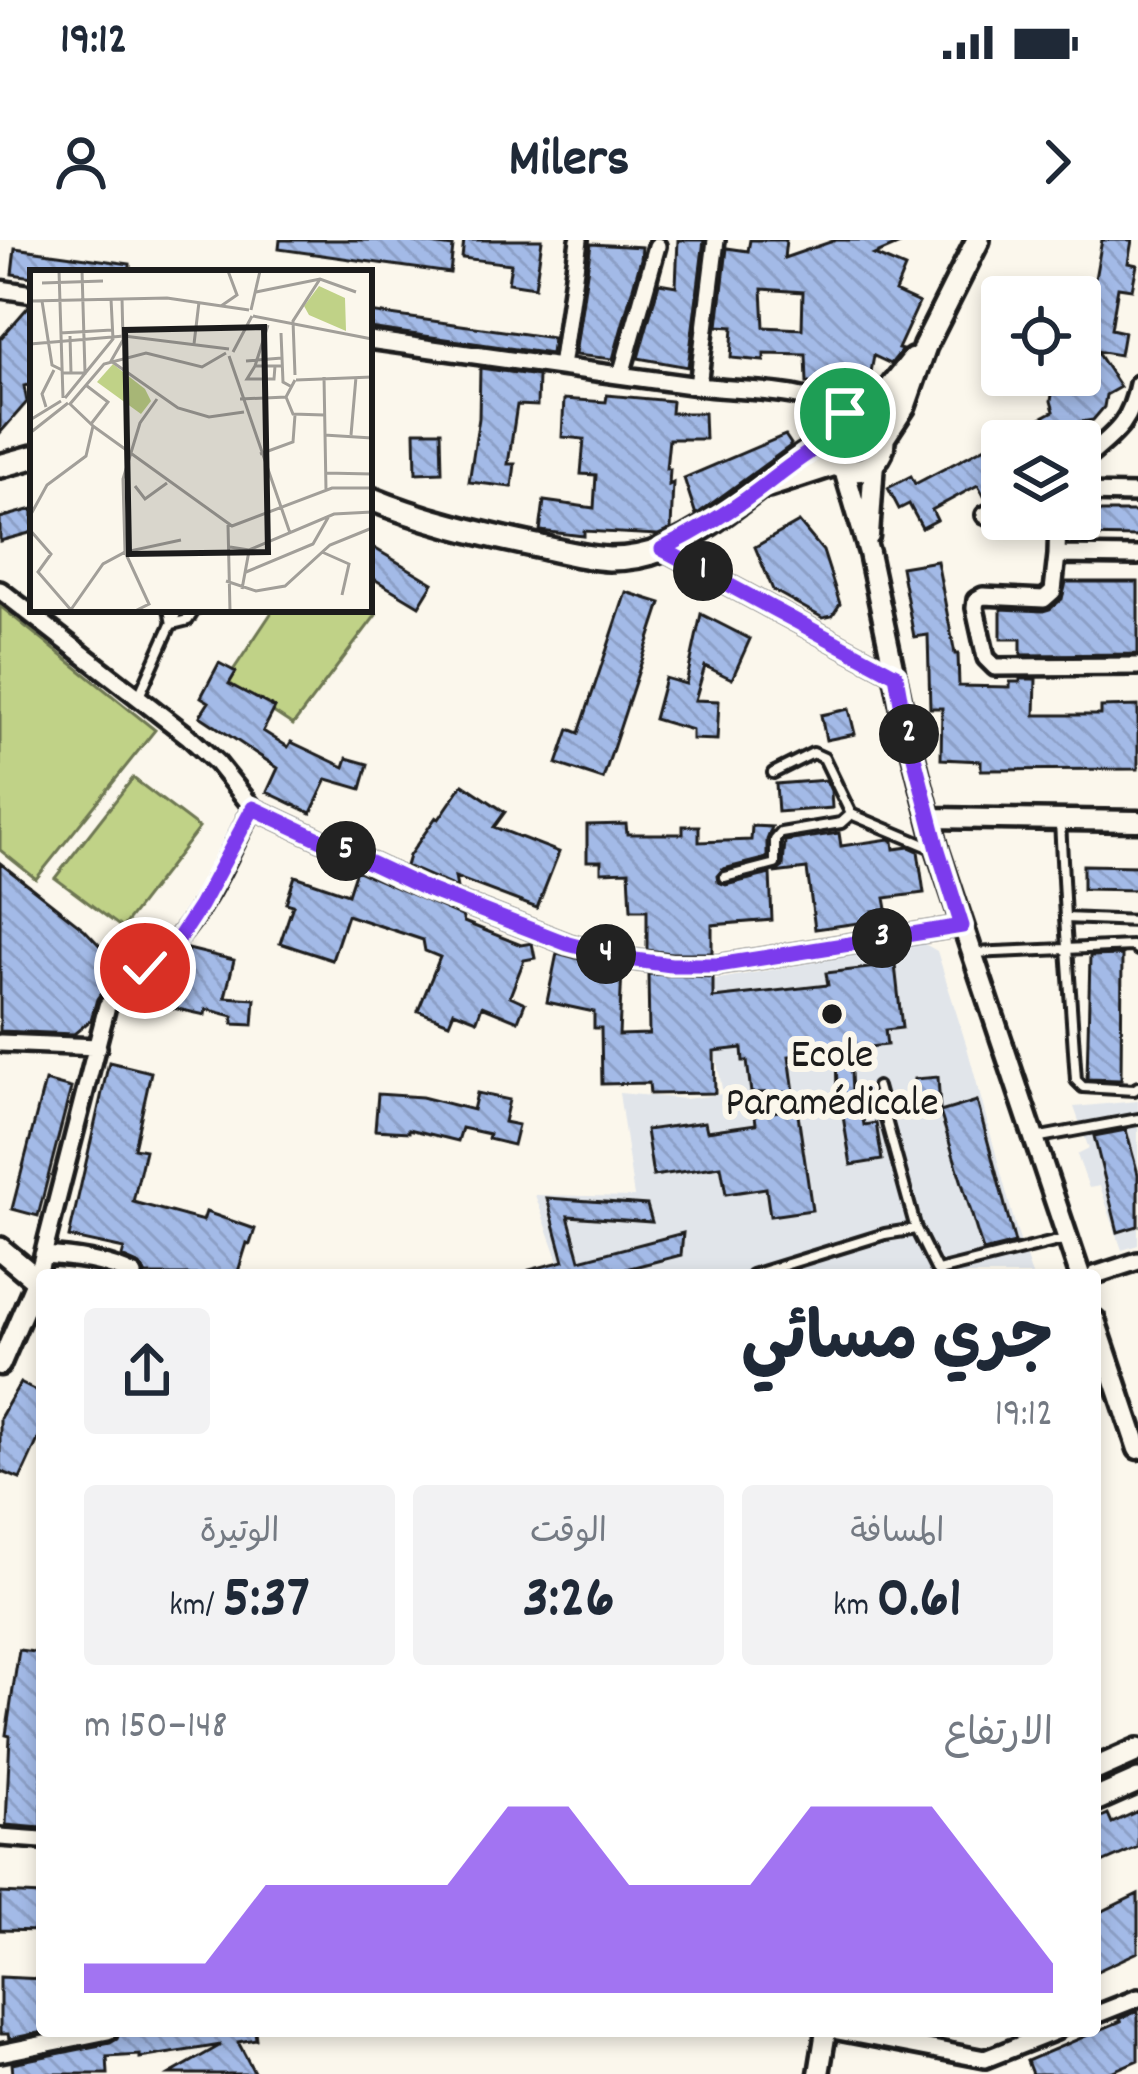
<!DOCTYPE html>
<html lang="ar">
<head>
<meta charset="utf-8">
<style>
	:root { --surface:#fff; --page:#f2f2f3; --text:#1f2937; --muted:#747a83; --accent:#7c3aed }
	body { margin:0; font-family:Dekko,"Playpen Sans Arabic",sans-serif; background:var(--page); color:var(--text); direction:rtl; height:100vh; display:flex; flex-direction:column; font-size:45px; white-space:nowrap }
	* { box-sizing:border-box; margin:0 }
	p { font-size:39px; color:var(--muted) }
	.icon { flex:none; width:66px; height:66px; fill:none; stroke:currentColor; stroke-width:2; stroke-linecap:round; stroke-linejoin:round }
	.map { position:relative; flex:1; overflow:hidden; direction:ltr }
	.drawer { position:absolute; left:36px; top:1029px; width:1065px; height:768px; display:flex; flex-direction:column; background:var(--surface); border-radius:12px; box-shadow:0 6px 18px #0003; direction:rtl }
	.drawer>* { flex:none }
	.fabs { position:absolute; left:981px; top:36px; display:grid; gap:24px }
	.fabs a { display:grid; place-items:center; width:120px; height:120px; border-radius:12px; background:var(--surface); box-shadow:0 6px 18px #0003; font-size:60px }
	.pin { position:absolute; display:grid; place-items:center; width:102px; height:102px; color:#fff; margin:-51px; border:6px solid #fff; border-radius:50%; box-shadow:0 3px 12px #0007 }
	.km { position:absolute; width:60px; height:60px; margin:-30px; border-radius:50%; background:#222; color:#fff; font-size:33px; line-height:60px; text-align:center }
	.round { display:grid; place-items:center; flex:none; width:126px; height:126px; border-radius:12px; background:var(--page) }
	.headline { display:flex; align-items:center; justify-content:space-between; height:204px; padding:0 48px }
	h1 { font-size:66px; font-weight:700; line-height:90px }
	.stats { display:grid; grid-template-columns:repeat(3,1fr); gap:18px; height:204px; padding:12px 48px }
	.stats div { display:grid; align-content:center; border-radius:12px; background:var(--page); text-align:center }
	.stats b { font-size:60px; font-weight:700 }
	.stats small { font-size:33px; font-weight:400 }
	.stats p { font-size:33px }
	.chart { height:336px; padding:24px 48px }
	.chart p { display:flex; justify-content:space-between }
	.chart svg { width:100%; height:216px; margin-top:12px; fill:var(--accent); opacity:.7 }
	.status { display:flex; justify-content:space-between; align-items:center; height:84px; padding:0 60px; background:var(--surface); direction:ltr }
	.status svg { height:33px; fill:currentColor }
	header { display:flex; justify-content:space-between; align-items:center; height:156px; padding:0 48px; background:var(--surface); font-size:54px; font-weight:700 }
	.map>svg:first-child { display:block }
	.built { fill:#e1e5ea }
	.grass { fill:#c0d287; stroke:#6e7752; stroke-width:3 }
	.building { fill:url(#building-back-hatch); stroke:#1c1c1c; stroke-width:3; fill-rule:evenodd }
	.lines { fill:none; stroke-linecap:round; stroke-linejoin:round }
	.service-casing { stroke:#1c1c1c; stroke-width:16 }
	.minor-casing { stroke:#1c1c1c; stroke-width:24 }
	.tertiary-casing { stroke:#1c1c1c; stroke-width:27 }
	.secondary-casing { stroke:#1c1c1c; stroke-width:30 }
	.service { stroke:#fbf7ec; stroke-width:8 }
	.minor { stroke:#fbf7ec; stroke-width:15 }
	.tertiary { stroke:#fbf7ec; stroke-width:18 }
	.secondary { stroke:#fbf7ec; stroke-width:21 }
	.route-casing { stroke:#fff; stroke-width:24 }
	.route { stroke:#7c3aed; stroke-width:15 }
	.poi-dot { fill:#1c1c1c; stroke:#fbf7ec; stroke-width:4.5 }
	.labels { text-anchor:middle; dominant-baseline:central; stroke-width:12; stroke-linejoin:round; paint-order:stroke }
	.poi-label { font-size:42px; fill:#1c1c1c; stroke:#fbf7ec }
	.inset-road { fill:none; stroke:#a29f99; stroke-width:3 }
	.view { fill:#1c1c1c; fill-opacity:0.15; stroke:#1c1c1c; stroke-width:6 }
	.inset-edge { fill:none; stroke:#1c1c1c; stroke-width:6 }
</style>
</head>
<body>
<div class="status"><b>19:12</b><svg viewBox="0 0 49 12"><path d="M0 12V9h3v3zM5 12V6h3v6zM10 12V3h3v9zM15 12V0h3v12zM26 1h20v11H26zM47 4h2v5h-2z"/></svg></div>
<header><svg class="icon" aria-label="forward" viewBox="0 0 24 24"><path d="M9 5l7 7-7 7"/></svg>Milers<svg class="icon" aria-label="person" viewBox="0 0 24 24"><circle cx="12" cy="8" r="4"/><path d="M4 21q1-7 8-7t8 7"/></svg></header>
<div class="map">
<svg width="1138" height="1834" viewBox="0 0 1138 1834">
	<defs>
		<pattern id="building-back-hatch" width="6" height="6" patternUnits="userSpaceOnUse" patternTransform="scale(3)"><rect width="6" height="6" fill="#a3bae7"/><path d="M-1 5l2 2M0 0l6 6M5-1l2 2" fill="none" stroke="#8c9fc6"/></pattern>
	</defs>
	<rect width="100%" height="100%" fill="#fbf7ec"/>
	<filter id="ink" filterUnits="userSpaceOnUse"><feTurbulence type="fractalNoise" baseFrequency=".00833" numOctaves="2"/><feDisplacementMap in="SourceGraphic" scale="24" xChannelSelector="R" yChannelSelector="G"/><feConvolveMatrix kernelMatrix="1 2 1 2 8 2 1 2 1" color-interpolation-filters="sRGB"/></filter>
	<g filter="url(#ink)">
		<path class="built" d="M923,703L937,711L967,807L1017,992L1032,1035H523L559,1021L535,955L634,957L619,853L686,859L723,854L702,742Z
			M1138,861V1005L1122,1010L1100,946L1089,948L1077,915L1089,909L1074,867Z"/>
		<path class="grass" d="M0,366L155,490L36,639L0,610Z
			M274,369H364L376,375L293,485L226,441Z
			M133,538L199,588L122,688L55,638Z"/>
		<path class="building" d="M280,0H401L453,7L450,33L279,9Z
			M464,0H542L535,47L508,43L511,24L462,18Z
			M678,0H704L688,127L638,118L659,43L676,46Z
			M750,0H786L784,18L836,0H909L874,15L905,28L895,52L919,63L898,109L902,110L891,124L874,116L868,148L807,143L806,115L764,114V121L731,118L733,87L718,86L727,8L748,11ZM762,49L803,52L802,89L764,87Z
			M1102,0H1132L1128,23L1137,25L1132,49L1118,47L1111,89L1124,92L1120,115L1096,111L1120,147L1106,155L1104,167L1093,180L1063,185L1066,192L1049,201H1002V247L984,256L978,245L932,270L937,280L922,288L909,264L899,269L888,248L911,236L915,244L1054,171L1051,161L1054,143L1061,135H1080V105H1083Z
			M591,4L642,7L641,19L613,119L575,115Z
			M15,8L130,24V33H33V37L12,34Z
			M29,66H33V144L24,146L27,162L0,193V99Z
			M369,72L553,98L551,114L369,88Z
			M480,128L538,136L537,166L517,165L508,224H515L512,247L469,242L479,178Z
			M607,155L672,161L671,173H704L705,199H669L666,229H670L669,245L673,243L671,289L658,295L584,291V296L540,291L544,261L594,268L596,235L581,234L584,199L562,197L564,159L606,162Z
			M415,191H441L442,232L416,233Z
			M785,195L791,204L789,207L696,275L684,238Z
			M33,269V292L0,301V278Z
			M1080,272H1138V297L1076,296V279H1080Z
			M799,282L823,311L840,364L832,376L823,378L773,350L755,307Z
			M369,305L433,343L419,366L369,336Z
			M937,321L955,414H958L959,446L1010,447V442H1020V439H1036L1035,475H1101V467L1138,466V529L981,530V521L941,519L942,468H930L928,395L914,397L901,327Z
			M1066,342H1138V414L1021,415V399H1001V369L1043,371L1050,369L1062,359Z
			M626,352L661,363L603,539L557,524L569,489L579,493Z
			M701,374L750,399L732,439L705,426L695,460L719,461L717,500L692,499V490L654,479L665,438L686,444Z
			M219,423L236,432L229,444L275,468L263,491L288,507L291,502L344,527L347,518L368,524L361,549L327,539L311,573L267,552L278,528L200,476L209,462L201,457Z
			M849,469L855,494L826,500L821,475Z
			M826,540L831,551L832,568L778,572L776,544Z
			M463,544L505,572L494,587L559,612L537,668L455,637L457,648L406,626L409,616L436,577L439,579Z
			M626,584L627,594H683V586H699V602L751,600L752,586L772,587L767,600V618L723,629L717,636L718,642L726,645L770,634L772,680L712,685V713H672L647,710V670H631L629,631L601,632V621H587V585Z
			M839,593L841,606L889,599L893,601L894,609L909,607L918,611L924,653L885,658L887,669L872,671L873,681L815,689L807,629L774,633L783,627L785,601Z
			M0,623L84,689L120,727L97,759L91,780L74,794L0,791Z
			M1083,625L1138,626V650L1083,649Z
			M356,630L462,676L464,682L521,705L532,703L535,718L524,720L510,756L525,763L518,781L482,766L477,780L454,771L449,783L418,771L440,717L425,711L423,700L347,675L332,720L280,703L293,665L286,663L295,636L348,654Z
			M188,709L234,720L225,757L255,759L253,785L233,784V776L206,769L205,775L164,766L173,728L183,730Z
			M557,713L622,730L619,795L649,794L648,734L713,737V758L828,745L826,733L895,725L902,788L885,790L887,805L850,809L852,854H837L836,811L789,816L794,852L751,853L747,821H743L742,808L714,811L715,853L650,854L649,843L602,844L601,788H594V772L547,762Z
			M1122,715L1121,840L1087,839L1090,716Z
			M109,822L151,832L134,908L145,910L133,962L203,981L206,972L255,989L250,1004L247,1003L237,1035H146L140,1025L122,1017L124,1009L69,997Z
			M938,837L940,870L917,873L914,839Z
			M45,841L71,848L38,976L12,969Z
			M477,853L509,860L504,882L518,885L513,905L488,899L489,894L462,888L458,901L409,889V892L375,890L378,854L422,857L473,870Z
			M860,861L864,885L876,883L882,920L851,925L841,864Z
			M977,861L1015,1003L983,1011L940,872Z
			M797,868L812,970L770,976L766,948L726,954L721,926L653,936L646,890L705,882L707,891L756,884L755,875Z
			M1126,890L1138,934V986L1118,992L1094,896Z
			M547,958L647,965L652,982L568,976L580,1020L683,993L681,1015L626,1029V1035H530L529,1030L564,1021Z
			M20,1143L42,1154L39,1167L42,1169V1191L20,1239L0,1231V1178Z
			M19,1410L42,1413V1588L6,1585L10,1496L6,1495Z
			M1138,1571V1607L1095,1626V1580L1108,1574L1112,1583Z
			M0,1653L42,1655V1691L0,1690Z
			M1138,1654V1712L1095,1732V1675Z
			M0,1737L42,1739V1791H48L9,1799L8,1794H0Z
			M1138,1771V1820L1106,1834H1032L1027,1821L1121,1781L1120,1779Z
			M120,1791H255L256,1799L238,1802L255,1834H170L221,1805L140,1818V1815L107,1817L108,1834H13L12,1823L110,1803L117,1799Z"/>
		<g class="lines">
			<g class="service-casing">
				<path id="service" d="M169,369L172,384L188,380L195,369
					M139,456L178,369
					M773,533L813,513L824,518L851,574L934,609
					M1060,581L1065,678L1138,681
					M725,637L775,624V600L781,593L841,583L851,574
					M1065,678L1076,840L1083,847L1134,850L1138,847
					M972,713L1132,706L1138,710
					M877,847L916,989
					M1035,898L1138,879
					M938,1031L1066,999
					M752,1035L885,994L916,989L939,1035"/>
			</g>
			<g class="minor-casing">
				<path id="minor" d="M0,49L33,54
					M369,100C476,115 584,131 691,145C744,153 797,146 845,173
					M561,127L579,0
					M621,135L657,6
					M698,146L716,0
					M1080,223C1111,196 1130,187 1138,144
					M1080,253L1138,254
					M985,275L1002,266
					M662,309L896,435
					M1057,315L1058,279
					M1138,316L1057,315L1053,351L1044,359L983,356L976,360L975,368L986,418L995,427L1138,426
					M0,350L188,496L217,523L253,568L424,648L568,704L621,718L671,725H718L962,686
					M0,803L98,807
					M43,1015C74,1017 106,1021 134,1035
					M1095,1035L1138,1021
					M37,1039L107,766C127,741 154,723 176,700C206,669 232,607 253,568
					M0,1597L42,1600
					M1095,1775L1138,1758
					M838,1791L985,1819L1056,1791
					M0,1813L108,1791"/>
			</g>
			<g class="tertiary-casing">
				<path id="tertiary" d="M844,229L869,313L903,474L938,611L1080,1035
					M869,296L874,222
					M932,578L1138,581
					M1095,1080L1138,1209
					M0,1125L37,1039
					M819,1834L826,1791"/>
			</g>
			<g class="secondary-casing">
				<path id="secondary" d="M825 201a29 29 0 1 1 58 0a29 29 0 1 1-58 0Z
					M862,173L886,154L913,120
					M883,198L904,166L925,106L978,0
					M0,226L33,217
					M768,246L835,224
					M369,258C422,280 480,294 537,306C560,311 585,318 609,319C627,319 646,316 663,309C723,284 768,234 824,203
					M0,1009L42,1044
					M1095,1529L1138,1510
					M1095,1560L1138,1541"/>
			</g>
			<use href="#service" class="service"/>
			<use href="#minor" class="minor"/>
			<use href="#tertiary" class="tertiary"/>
			<use href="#secondary" class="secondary"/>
		</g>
	</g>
	<g class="lines" filter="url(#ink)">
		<g class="route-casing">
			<path id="route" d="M145,728L179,698L200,666L253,568L424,648L568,704L621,718L671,725H718L962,686L938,610L903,474L896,435L662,309C696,292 731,271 761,248C782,232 801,216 824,203C825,188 832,179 845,173"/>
		</g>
		<use href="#route" class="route"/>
	</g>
	<circle class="poi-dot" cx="832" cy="774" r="12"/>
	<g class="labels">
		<g class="poi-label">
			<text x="832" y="818">Ecole<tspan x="832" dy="48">Paramédicale</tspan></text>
		</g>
	</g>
	<g transform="translate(30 30)">
		<rect width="342" height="342" fill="#fbf7ec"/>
		<path d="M83,94L115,119L121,131L111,144L67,112Z" fill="#c0d287"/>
		<path d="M289,16L315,28L316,61L279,45L274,36Z" fill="#c0d287"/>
		<path class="inset-road" d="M29,1L33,128M12,13L73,11M226,22L290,9L326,22M92,28L93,70L81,91L148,138L179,147L214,142M0,31L137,28L219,40M12,31L22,95L32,100M191,36L207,25L198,1M221,40L230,1M223,46L342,69M30,63L82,60M251,63L253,112L262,117M40,66L41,103M0,74L94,66L199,79M164,74L169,32M203,82L222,46M199,86L260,263M216,91L252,88M225,96L238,55M245,96L244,109H217L225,96H252M32,103H55L52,1M265,105L263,51L290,9M294,107L296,220M266,110L342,107M57,116L78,132L61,154M256,127L263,144L294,145M35,128L83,69L81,29M210,129L256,127L265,110M16,137L12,124L24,100M0,150L31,131M63,156L202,256L302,218H342M0,163L38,133M294,165L342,168M321,165L326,107M230,184L263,172L265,145M295,203L342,204M105,216L115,229L137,213M0,246L17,215L56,186L63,156L40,134L74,94L116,83L172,97L196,83M198,255L200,341M0,260L21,284L8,302L41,340M200,277L219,280L304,244L342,242M292,282L319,294L312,325M216,302L283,274L299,246M196,311L226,321L255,316L300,275L342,258M212,319L219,281M40,341L73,294L95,282L93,209L110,153L127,129M105,341L119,334L95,282L151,270"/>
		<path class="view" d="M234,57L238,282L99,284L95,60Z"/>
		<rect width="342" height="342" class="inset-edge"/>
	</g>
</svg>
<div class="fabs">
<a><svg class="icon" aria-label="locate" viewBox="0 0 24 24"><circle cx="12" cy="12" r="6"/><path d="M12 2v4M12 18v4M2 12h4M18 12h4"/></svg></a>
<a><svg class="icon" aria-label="layers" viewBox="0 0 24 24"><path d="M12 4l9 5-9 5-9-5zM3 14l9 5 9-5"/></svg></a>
</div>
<div class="pin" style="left:845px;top:173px;background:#1e9e55"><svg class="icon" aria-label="arrive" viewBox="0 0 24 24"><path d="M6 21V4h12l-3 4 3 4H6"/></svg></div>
<div class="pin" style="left:145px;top:728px;background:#d93025"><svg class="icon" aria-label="check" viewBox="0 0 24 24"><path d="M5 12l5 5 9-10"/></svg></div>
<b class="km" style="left:703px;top:331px">1</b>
<b class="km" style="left:909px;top:494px">2</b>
<b class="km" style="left:882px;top:698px">3</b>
<b class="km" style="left:606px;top:714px">4</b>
<b class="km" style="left:346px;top:611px">5</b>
<section class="drawer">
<div class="headline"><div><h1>جري مسائي</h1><p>19:12</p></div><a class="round"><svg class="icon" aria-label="share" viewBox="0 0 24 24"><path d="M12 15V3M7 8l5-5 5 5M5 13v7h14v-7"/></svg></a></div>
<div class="stats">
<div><p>المسافة</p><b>0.61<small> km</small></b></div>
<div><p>الوقت</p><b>3:26</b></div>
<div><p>الوتيرة</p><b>5:37<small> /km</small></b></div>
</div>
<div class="chart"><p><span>الارتفاع</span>148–150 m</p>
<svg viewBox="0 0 160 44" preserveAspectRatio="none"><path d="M0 44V38L10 38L20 38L30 22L40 22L50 22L60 22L70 6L80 6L90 22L100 22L110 22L120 6L130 6L140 6L150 22L160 38V44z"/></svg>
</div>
</section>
</div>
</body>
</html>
